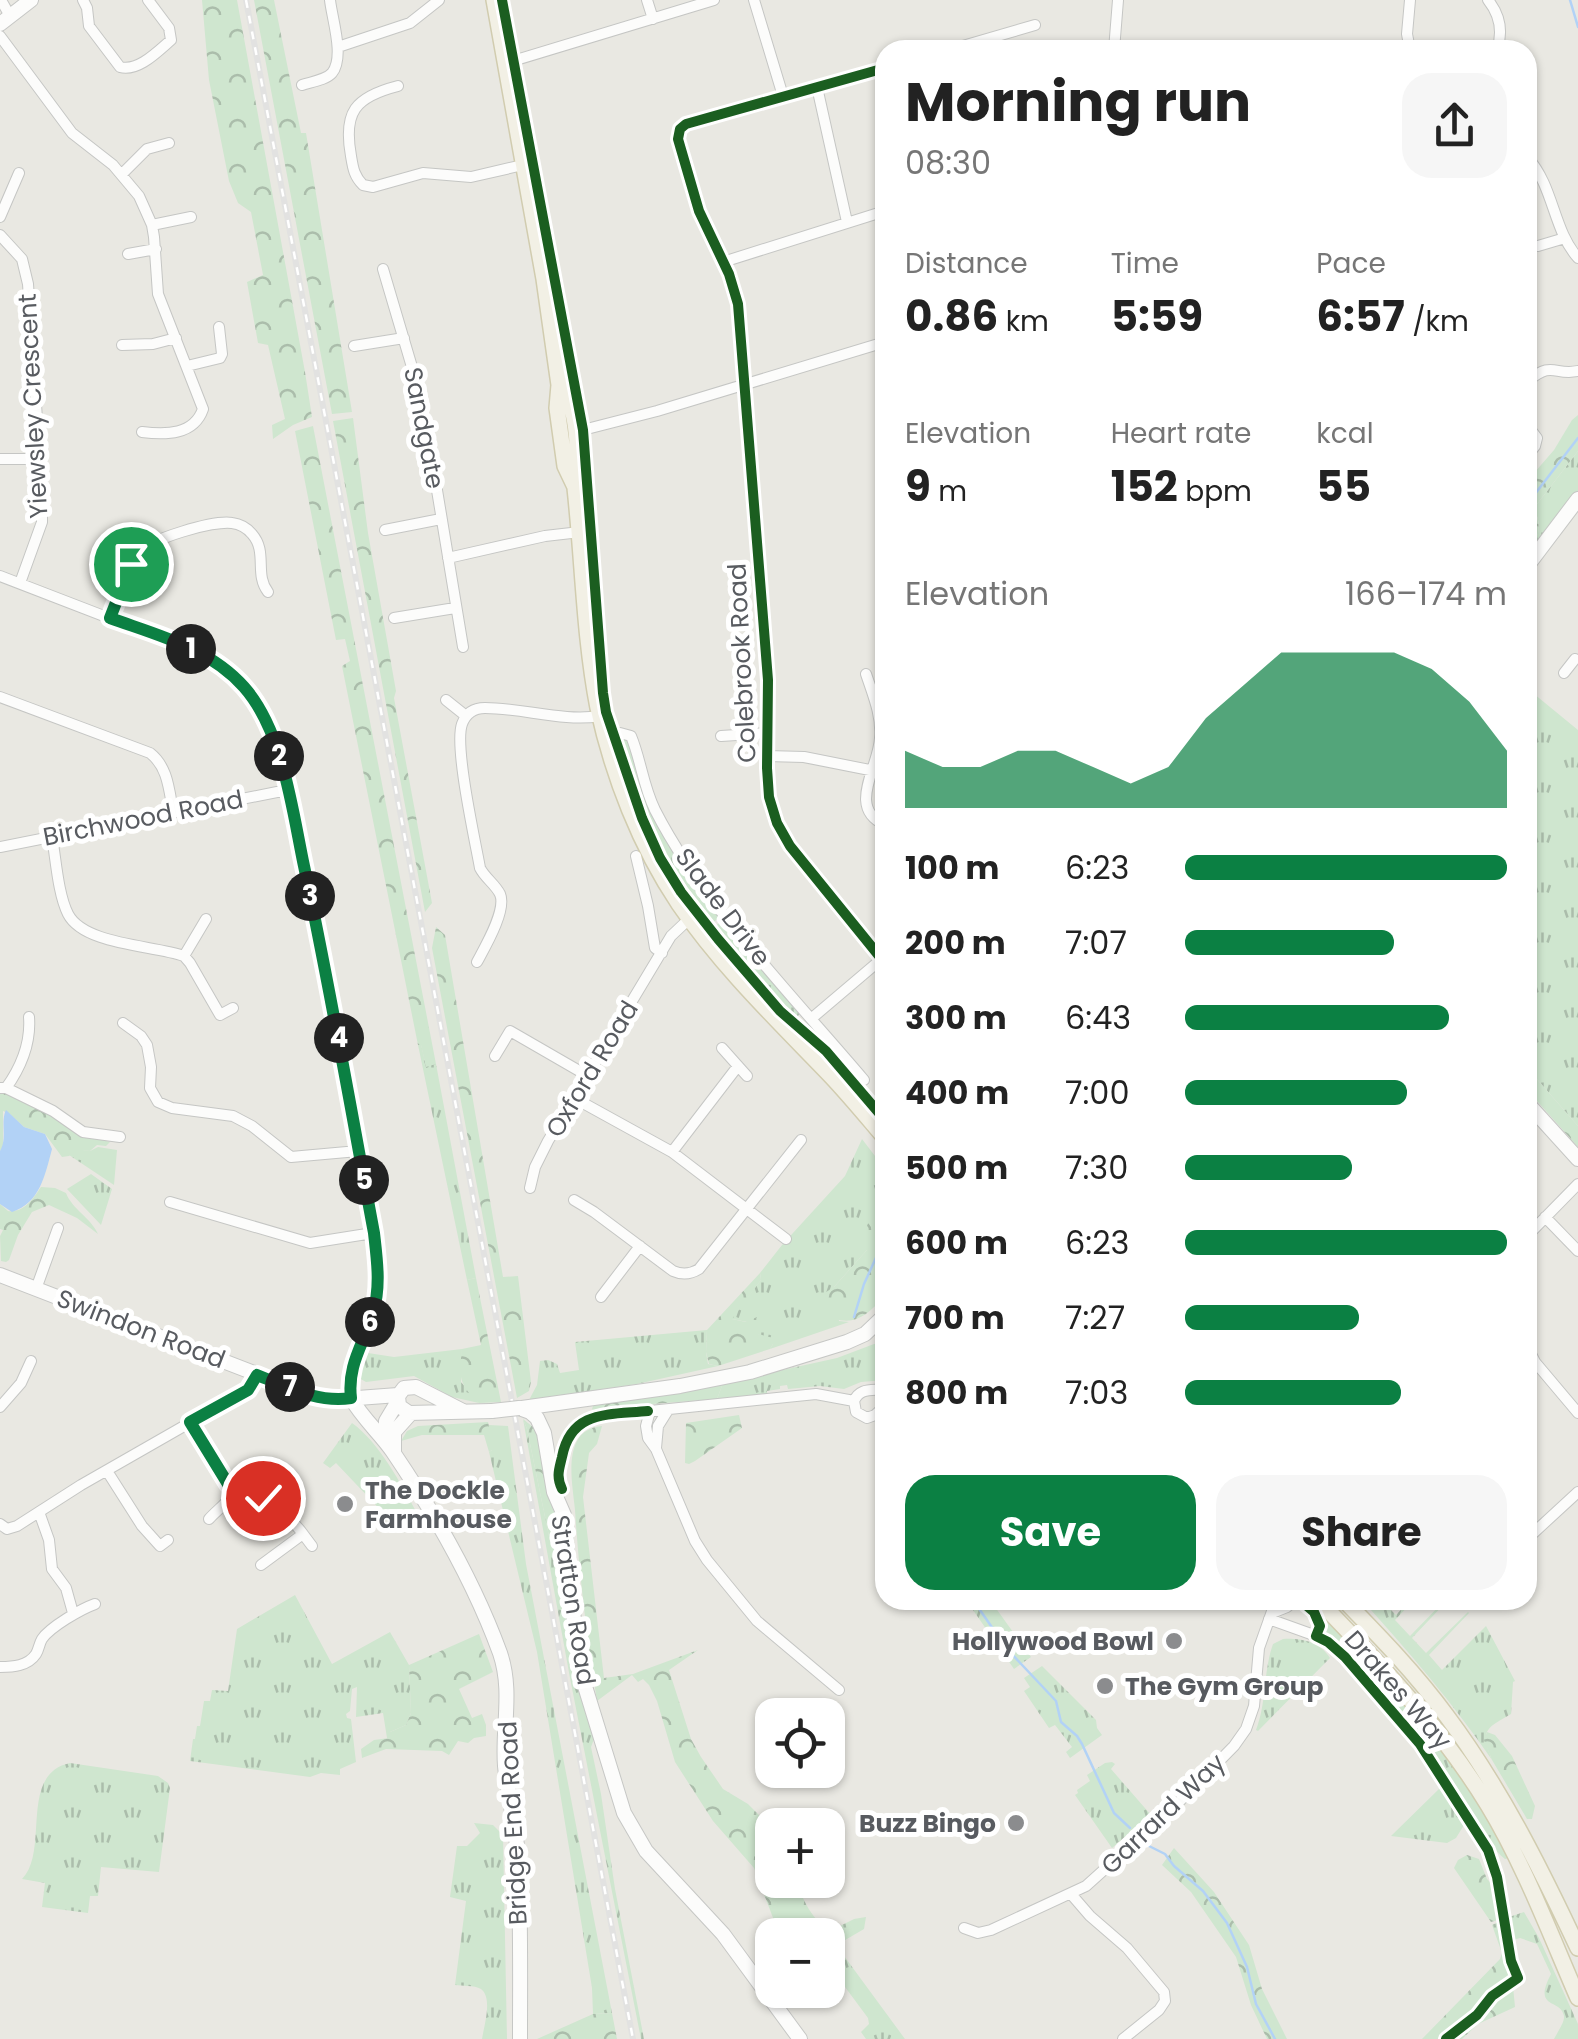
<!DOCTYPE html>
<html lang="en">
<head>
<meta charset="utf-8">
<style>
	:root { --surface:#fff; --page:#f6f6f6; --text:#222; --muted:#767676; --accent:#0b8043 }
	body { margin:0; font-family:Poppins,sans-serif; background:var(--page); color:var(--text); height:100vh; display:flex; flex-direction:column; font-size:38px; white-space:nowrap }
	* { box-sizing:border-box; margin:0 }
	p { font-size:32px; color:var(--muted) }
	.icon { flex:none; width:55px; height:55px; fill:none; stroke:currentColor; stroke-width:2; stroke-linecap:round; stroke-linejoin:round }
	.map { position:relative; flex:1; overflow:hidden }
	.drawer { position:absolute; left:875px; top:40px; width:662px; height:1570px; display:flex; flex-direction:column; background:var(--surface); border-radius:30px; box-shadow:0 2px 8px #0004 }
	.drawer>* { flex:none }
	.buttons { position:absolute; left:755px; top:1698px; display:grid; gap:20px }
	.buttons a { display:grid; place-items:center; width:90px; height:90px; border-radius:20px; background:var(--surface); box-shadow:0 2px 8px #0004; font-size:50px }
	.pin { position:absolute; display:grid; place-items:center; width:85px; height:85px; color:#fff; margin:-42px; border:5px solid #fff; border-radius:50%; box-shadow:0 2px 10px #0007 }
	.km { position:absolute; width:50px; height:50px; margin:-25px; border-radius:50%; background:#222; color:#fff; font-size:28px; line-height:50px; text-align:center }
	.round { display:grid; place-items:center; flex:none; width:105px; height:105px; border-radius:30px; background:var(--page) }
	.overview { display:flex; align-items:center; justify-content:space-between; height:170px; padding:0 30px }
	h1 { font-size:55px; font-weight:700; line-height:75px }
	.stats { display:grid; grid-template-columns:repeat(3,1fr); gap:15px; height:170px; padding:10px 30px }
	.stats div { display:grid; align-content:center }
	.stats b { font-size:42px; font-weight:700 }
	.stats small { font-size:28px; font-weight:400 }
	.stats p { font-size:28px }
	.chart { height:280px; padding:20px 30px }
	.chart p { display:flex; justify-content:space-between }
	.chart svg { width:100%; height:180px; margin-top:10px; fill:var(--accent); opacity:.7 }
	.cta { display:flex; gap:20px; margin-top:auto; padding:20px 30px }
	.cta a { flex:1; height:115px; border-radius:30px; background:var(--accent); color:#fff; font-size:40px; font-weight:700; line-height:115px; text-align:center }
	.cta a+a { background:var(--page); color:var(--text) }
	ul { padding:0 30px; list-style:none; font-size:32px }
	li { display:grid; grid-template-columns:160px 120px 1fr; align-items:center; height:75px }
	li i { height:25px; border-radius:12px; background:var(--accent) }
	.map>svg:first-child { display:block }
	.grass { fill:url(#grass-tufts) }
	.forest { fill:url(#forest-crowns) }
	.water { fill:#b2d2f6 }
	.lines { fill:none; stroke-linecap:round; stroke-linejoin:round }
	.stream { stroke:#b2d2f6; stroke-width:2.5 }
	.street-casing { stroke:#c5c6c4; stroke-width:12 }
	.secondary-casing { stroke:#c6c7c5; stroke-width:16 }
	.primary-casing { stroke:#d1ccaf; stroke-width:18 }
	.street { stroke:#fcfcfb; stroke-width:10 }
	.secondary { stroke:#fcfcfb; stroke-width:14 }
	.primary { stroke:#f2f0e5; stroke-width:15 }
	.rail-casing { stroke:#e2e2e1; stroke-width:6 }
	.rail { stroke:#fff; stroke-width:2.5; stroke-dasharray:8; stroke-linecap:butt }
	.secondary-bridge-casing { stroke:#c6c7c5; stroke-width:16; stroke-linecap:butt }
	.secondary-bridge { stroke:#fcfcfb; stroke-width:14 }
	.cycleway-casing { stroke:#fff; stroke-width:16 }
	.cycleway { stroke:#1b5e20; stroke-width:10 }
	.route-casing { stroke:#fff; stroke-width:20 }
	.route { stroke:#0b8043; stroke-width:12 }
	.poi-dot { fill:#8b8c8e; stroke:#fff; stroke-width:4 }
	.labels { text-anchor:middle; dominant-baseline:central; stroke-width:10; stroke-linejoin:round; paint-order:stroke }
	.street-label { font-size:25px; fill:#585b60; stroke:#fff }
	.poi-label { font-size:25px; font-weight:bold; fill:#585b60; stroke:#fff; text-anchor:start }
</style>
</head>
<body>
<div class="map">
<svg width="1578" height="2039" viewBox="0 0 1578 2039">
	<defs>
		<pattern id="grass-tufts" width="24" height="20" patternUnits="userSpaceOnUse" patternTransform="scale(2.5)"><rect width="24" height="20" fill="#cfe6cf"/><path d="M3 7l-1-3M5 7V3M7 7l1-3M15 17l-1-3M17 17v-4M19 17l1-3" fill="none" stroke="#abbdab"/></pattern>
		<pattern id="forest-crowns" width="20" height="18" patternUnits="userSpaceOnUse" patternTransform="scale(2.5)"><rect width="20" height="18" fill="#cfe6cf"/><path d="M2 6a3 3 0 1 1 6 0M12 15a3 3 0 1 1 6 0" fill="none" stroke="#abbdab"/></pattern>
	</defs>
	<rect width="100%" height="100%" fill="#e9e8e2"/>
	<path class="grass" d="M1578,451V491L1528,555V550C1540,536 1542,526 1534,508Z
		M1528,689L1578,730V1126L1528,1069Z
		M621,737L630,741L637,777L650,811L676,854L721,916L710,925C697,908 684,891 673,872C648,830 633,784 621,737Z
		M724,919L801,1012L795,1020L783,1010L713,928Z
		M421,1044L426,1066L436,1064L476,1278L467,1280L418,1045Z
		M862,1139L885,1169V1195L876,1204L867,1250L834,1287L839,1321L849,1322L770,1349L773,1344L758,1334L747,1322L732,1319V1317L761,1280L760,1273L782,1245L845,1176Z
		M98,1147L117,1150L114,1185L69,1155L75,1149L90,1151Z
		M91,1174L112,1189L101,1225L67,1189Z
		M707,1330L706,1352L708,1364L718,1366L637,1384L529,1400L537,1385L540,1361L548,1360L557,1364L560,1373L579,1370L575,1342Z
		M885,1343V1380L861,1382L844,1389L820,1386L788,1389L787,1385L780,1386V1389L767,1391V1394L717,1399L723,1383L837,1358L874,1344Z
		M462,1349L461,1382L479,1403L452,1397L414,1376L366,1382L359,1378L368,1353L394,1357Z
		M523,1419L527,1429L551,1546L561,1559L594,1739L591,1747L601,1794L615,1889L644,2039H641L570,1678Z
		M488,1422L489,1425L508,1426L526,1564L612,2013L593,2014L592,1988L537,1652L489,1452L492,1450Z
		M352,1423C379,1442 401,1484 417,1513L393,1531L388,1525L391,1521L336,1463L330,1468L323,1463Z
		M295,1595L332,1664L390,1632L409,1665L411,1713L406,1725L390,1732V1738H387L383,1713L356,1717L357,1687L352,1689L350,1711L346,1714L347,1718L351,1719L356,1762L340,1769V1775L321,1773L310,1777L190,1761L193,1739H195L197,1726H200L204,1701H210L212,1690L228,1691L237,1629Z
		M966,1600H990L1031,1657L1014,1669Z
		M1362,1600H1381L1396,1615L1410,1600H1414L1395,1620L1410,1636L1445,1600H1448L1412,1638L1426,1653L1468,1612L1469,1613L1429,1655L1442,1670L1486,1626L1515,1681L1513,1682L1511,1714C1485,1729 1480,1730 1492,1760C1453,1703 1408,1651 1362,1600Z
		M1317,1608L1411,1707L1460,1774L1510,1858L1505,1859C1484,1842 1472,1812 1458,1789C1434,1752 1406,1719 1377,1686C1360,1666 1344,1647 1322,1632L1324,1627L1315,1609Z
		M1283,1639C1302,1638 1320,1642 1330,1658L1258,1731L1256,1730C1267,1702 1263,1672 1273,1644Z
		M1042,1666L1096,1720L1097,1728L1102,1735L1070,1758L1066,1752L1072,1747L1055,1725L1049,1728L1024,1691L1030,1687L1024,1678Z
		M1112,1762L1115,1764L1111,1769L1151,1815L1112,1848L1075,1795L1078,1793L1077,1790L1090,1781L1087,1775L1105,1763Z
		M70,1763L158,1776L168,1783L170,1788L159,1872L101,1867L98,1896H90L88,1913L42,1907L45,1883L22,1879C50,1851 18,1774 70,1763Z
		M1440,1788L1464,1825L1456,1838L1447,1843L1391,1836Z
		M474,1823L493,1825L503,1835L507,2039H482C484,2026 493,1998 481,1989C474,1985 462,1986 455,1985L466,1901L450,1897L457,1846H467L480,1833Z
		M1524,1912L1539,1938L1578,2024V2039H1554C1557,2033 1565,2022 1564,2016C1561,1998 1532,2010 1551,1974L1537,1944L1520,1938L1513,1940L1509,1917Z
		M836,1945L905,2039H866L861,2032L869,2024L868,2018L828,1964V1950Z"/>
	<path class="forest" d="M202,0H237L305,372L312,417L293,425L273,439L272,425L285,419L268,345L258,343L247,282L263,275L251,212L238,203L229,181L209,80Z
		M254,0H274L301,133H306L352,412L332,414Z
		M1578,415V451L1534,508C1541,526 1541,536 1528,550V480L1554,450L1572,420Z
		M353,418L368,533L396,691L394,698L432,903L425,912L333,421Z
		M313,426L436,1064L426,1067L421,1045H418L342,666L350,661L345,639L336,640L295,431Z
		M436,927L445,935L503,1277L518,1276L531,1382L529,1391L517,1398L432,948Z
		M1528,1069L1578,1126V1147L1528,1091Z
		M0,1093L17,1097L42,1108L80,1134L110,1142L106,1146L97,1145L90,1151L75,1150L69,1156L62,1157L45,1134L24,1127L10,1114L3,1111V1147L0,1151Z
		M41,1187L55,1188L66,1193C72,1209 91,1218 98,1234L77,1218L49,1205L32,1212L18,1235L9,1260L6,1262L1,1261L0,1236L3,1230L0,1229V1204L8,1211C24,1213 33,1199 41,1187Z
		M885,1195V1296C864,1319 849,1330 820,1311L818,1297L834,1287L867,1250L860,1243L876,1204Z
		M760,1273L761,1280L732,1319L746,1322L757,1317L758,1334L773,1338V1344L770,1349L718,1366L709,1364L706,1352L707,1330Z
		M476,1278L501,1402L479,1403C458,1384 459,1376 462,1349L481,1345L467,1280Z
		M723,1383L717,1399L652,1404L595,1411L592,1409L593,1406Z
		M739,1415L742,1428L695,1461L689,1464L685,1463L686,1423Z
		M523,1419L533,1427L540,1441L551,1503L557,1520L561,1559L554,1554L551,1546L527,1429Z
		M488,1422L493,1446L492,1450L489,1452L484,1435H422L401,1441L407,1431L418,1426Z
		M602,1426L597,1444L589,1453L583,1497L604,1678L633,1674L698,1650L669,1670L691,1739L701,1757L723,1789L748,1804L761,1817L772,1838V1880H796C802,1899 813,1921 830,1931L854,1919L866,1917L864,1929L828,1950V1935H790L775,1923L754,1868L713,1821L675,1762L657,1701L649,1685L643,1679L638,1682L632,1675L597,1701C587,1637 579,1574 575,1510C573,1489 567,1460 577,1441C582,1431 592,1427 602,1426Z
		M479,1634L493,1672L459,1689L472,1718L482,1714L486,1725V1736L474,1738L468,1743L458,1741L449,1755L442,1751L386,1749L362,1758L361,1749L374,1740L389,1738L390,1732L406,1725L411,1713L409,1665Z
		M1487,1732L1495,1735L1512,1756L1535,1806L1532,1819H1527L1492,1760L1484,1740Z
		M1174,1848L1214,1892L1249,1945L1262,1989L1287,2039H1267L1251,2005L1236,1957L1191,1892L1162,1865Z
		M1467,1855L1479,1859L1487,1879L1495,1887L1501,1919L1491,1922L1454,1868L1458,1860Z
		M1501,1921L1512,1976L1515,2007L1478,2024L1462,2039H1422L1500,1959L1502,1953L1492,1925Z
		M612,2013L617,2039H537L593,2014Z"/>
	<path class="water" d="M6,1110L24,1127L45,1134L52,1149C45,1175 40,1203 12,1212L0,1204V1151C8,1138 0,1122 6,1110Z"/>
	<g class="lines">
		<path class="stream" d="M1570,0L1578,27
			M1528,503L1578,438
			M854,1317L864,1284L885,1238
			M973,1600L1007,1649L1056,1701L1061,1722L1077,1736L1082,1744L1114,1813L1130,1828
			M1145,1844L1165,1854L1174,1866L1203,1891L1227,1923L1247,1967L1256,2004L1275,2039"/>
		<g class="street-casing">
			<path id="street" d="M1,0L10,16
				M83,0L87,8L89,26L120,67C138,72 157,52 171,40L169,28L148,0
				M647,0L653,19
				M754,0L783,96
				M1488,0C1500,15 1503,32 1497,50
				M0,36L72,133L113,165L139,196L152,225L154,237L158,294L203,409C194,435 166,435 142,432
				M338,47L410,23L439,0
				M949,50L1035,25
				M1114,50L1118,0
				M1410,50L1407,34L1410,0
				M506,63L714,0
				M885,68L686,124L680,129L678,139L699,211L729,274L738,304L768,680L767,768L769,797L777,823L790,846L880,957L885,959
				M302,85C311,82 326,80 332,73C345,57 332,19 330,0
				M398,86C355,97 343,112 351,156C353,168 354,176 363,185L373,187L423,173L471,177L523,165
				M817,87L847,222
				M1528,158C1554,187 1553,230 1578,258
				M122,174L147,149L169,143
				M0,217L19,173
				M152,225L191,217
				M0,235L22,259L28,284L42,494V522L20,583
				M1538,246L1565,238
				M128,254L156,249
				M723,262L885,211
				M383,269L417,384L432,460L463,647
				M122,345L153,344L176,338
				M354,346L404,338
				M187,366L220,358L222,354L219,327
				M1528,381C1553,360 1554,376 1578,371
				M1528,426L1537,438L1535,446L1528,455
				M575,432L657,411L885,342
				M0,459H39
				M385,530L441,519
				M448,558L545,536L580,532
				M0,576L205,655L225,668L245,688L260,709L276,746L299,842L337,1030L377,1263C378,1279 378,1296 373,1312C365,1343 347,1364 351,1398
				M111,618C119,597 124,570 138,553C149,539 214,520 232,523C240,524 247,528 252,534C268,552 254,574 268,592
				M394,618L455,608
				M1564,673L1575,659
				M866,674C873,695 882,716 880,738C879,767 846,808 885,825
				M0,697L150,753C168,767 169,790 173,811
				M446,700L466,716
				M606,736L620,733L631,736C641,760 643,786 655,810C704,906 794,997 864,1080
				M721,736L769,733
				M767,756L804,757L885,773
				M52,837C56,860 58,894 68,914C84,945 153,945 184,956L190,963L220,1015L233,1008
				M0,847L287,790
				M636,856L648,906L655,948L662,953
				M184,956L206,919
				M477,962C485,947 507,910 500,894C495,884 485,878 480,868C475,840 454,746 462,724C466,713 474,708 485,708C523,708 563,722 600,716
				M812,1018L878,962L880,957
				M123,1023L141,1036L147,1045L151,1067L150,1088L158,1102L172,1108L233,1116L252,1126L291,1157L358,1151
				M722,1048L747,1076
				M495,1056L510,1031L588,1076
				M0,1088H6L53,1111L83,1132L120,1137
				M6,1088C21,1067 31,1043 29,1017
				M574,1098L672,1152L786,1239
				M672,1152L738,1066
				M530,1188L535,1167L548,1141L671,936L689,919
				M574,1200L594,1212L673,1271C682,1275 691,1274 699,1269L801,1140
				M170,1202L310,1243L373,1233
				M1545,1217L1578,1251
				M1528,1235L1578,1184
				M36,1289L58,1228
				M601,1297L640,1246
				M880,1333L885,1336
				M1528,1348L1535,1362L1578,1413
				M854,1401L856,1412L867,1418L875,1415L885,1406
				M854,1401C860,1387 872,1391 885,1389
				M0,1407L21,1383L31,1361
				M191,1422L222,1476L236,1488
				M656,1448L658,1426L668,1410
				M107,1471L142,1526L160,1546L168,1540
				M39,1512L49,1540L52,1569L66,1588L73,1613
				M209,1519C216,1511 225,1505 231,1496C235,1491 234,1487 241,1485C254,1482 295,1523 303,1534L261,1565
				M0,1524L7,1529L17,1526L81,1485L247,1390L257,1375
				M303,1534L312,1546
				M1528,1538L1578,1492
				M1272,1613L1287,1607L1295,1600
				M1269,1619L1322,1638L1345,1657L1420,1744L1488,1850
				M0,1667C13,1667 28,1666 36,1654C39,1649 39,1644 42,1639C50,1627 81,1609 95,1604
				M839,1690L757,1621L707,1560L695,1541L656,1449L648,1438L646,1426L650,1411L816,1394L854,1401
				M1071,1894L1090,1916L1127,1948L1164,1992L1165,2001L1159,2010L1123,2039
				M964,1928L978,1933L991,1930L1086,1886L1176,1805L1234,1746L1246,1729L1254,1706L1259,1648L1276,1600"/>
		</g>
		<g class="secondary-casing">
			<path id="secondary" d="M0,24L31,0
				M1528,565L1578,499
				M1528,1104L1578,1159
				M0,1275L319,1398L331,1400L398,1395
				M351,1398C362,1418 380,1433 393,1452C435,1514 474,1582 500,1653C513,1691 502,1727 505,1766C508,1796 516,1826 518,1856C521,1917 520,1978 520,2039
				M519,1408L530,1412L537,1418L544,1433L554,1492L564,1515L570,1593L584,1683L624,1813L646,1851L723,1934L800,2039
				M522,1408L680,1386L750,1372L847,1342L865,1334L885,1315
				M463,1411L416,1387L404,1388L398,1396L399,1406L409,1413L492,1411
				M386,1441V1421L398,1401
				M394,1453V1432L411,1413"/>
		</g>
		<g class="primary-casing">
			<path id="primary" d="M494,0L544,279L559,385L557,408L565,466L575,487
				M559,385C580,406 579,461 575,488C583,561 584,636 598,708C613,776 640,846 679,904C722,967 777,1020 830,1075C849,1095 867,1117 885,1138
				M1318,1600C1380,1664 1441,1728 1488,1805C1523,1862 1551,1936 1578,1998
				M1344,1600C1380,1637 1416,1674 1446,1715C1500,1787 1540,1867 1578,1948"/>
		</g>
		<use href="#street" class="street"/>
		<use href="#secondary" class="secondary"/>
		<use href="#primary" class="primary"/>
		<g class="rail-casing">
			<path id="rail" d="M246,0L633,2039"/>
		</g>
		<use href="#rail" class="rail"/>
		<g class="secondary-bridge-casing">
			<path id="secondary-bridge" d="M492,1411L519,1408"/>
		</g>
		<use href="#secondary-bridge" class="secondary-bridge"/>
		<g class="cycleway-casing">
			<path id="cycleway" d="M502,0L583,430L603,693L606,712L642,818L660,858L681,892L718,939L780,1011L826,1051L885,1120
				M885,68L686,124L680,129L678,139L699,211L729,274L738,304L768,680L767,768L769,797L777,823L790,846L880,957L885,959
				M562,1489C556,1476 559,1470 562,1457C571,1410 608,1415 648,1411
				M1300,1600L1314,1612L1320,1626L1316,1636L1328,1642L1345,1657L1420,1744L1488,1850L1497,1877L1511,1961L1518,1978L1492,1996L1477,2015L1446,2039"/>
		</g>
		<use href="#cycleway" class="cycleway"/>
	</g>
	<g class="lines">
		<g class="route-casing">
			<path id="route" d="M131,564L110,618C157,635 210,648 244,687C283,731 292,809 304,866C330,988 351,1110 374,1233C377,1260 381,1286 373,1313C364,1344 347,1364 351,1398C317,1403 288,1387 257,1375L248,1390L190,1422L228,1484L236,1488C248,1480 255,1490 263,1498"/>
		</g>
		<use href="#route" class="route"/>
	</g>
	<g class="poi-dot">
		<circle cx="345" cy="1504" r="10"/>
		<circle cx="1174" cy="1641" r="10"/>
		<circle cx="1105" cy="1686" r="10"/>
		<circle cx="1016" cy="1823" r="10"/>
	</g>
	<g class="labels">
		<g class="street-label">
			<text transform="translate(33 406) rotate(-93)">Yiewsley Crescent</text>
			<text transform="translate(424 428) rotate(79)">Sandgate</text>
			<text transform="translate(742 663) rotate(-93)">Colebrook Road</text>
			<text transform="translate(143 818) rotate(-11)">Birchwood Road</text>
			<text transform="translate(723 907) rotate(53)">Slade Drive</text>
			<text transform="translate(592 1069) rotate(-59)">Oxford Road</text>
			<text transform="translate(141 1329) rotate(21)">Swindon Road</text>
			<text transform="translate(573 1600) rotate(81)">Stratton Road</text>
			<text transform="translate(1398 1690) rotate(49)">Drakes Way</text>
			<text transform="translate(1163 1814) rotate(-44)">Garrard Way</text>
			<text transform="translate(513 1823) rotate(-93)">Bridge End Road</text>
		</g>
		<g class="poi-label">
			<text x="365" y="1490">The Dockle<tspan x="365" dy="29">Farmhouse</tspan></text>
			<text x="1154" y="1641" text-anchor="end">Hollywood Bowl</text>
			<text x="1125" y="1686">The Gym Group</text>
			<text x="996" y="1823" text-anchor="end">Buzz Bingo</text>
		</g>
	</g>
</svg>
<div class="buttons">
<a><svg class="icon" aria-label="locate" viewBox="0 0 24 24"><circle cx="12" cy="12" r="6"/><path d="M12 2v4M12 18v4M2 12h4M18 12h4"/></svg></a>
<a>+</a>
<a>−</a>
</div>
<div class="pin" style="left:131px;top:564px;background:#1e9e55"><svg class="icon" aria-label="arrive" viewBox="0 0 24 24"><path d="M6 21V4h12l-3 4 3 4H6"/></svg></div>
<div class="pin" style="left:263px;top:1498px;background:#d93025"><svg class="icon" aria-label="check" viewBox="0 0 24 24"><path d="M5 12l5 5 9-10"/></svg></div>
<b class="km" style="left:191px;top:649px">1</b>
<b class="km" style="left:279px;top:756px">2</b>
<b class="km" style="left:310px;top:896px">3</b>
<b class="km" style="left:339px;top:1038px">4</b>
<b class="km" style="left:364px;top:1180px">5</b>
<b class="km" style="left:370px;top:1322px">6</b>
<b class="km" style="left:290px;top:1387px">7</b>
<section class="drawer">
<div class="overview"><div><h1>Morning run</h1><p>08:30</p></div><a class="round"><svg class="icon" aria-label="share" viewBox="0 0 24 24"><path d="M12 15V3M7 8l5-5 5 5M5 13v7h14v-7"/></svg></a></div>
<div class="stats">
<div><p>Distance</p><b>0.86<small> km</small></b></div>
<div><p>Time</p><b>5:59</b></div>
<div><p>Pace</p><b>6:57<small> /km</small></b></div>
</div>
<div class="stats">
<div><p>Elevation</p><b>9<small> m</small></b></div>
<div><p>Heart rate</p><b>152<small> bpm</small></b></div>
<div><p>kcal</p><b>55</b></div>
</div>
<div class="chart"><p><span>Elevation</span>166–174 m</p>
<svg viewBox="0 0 160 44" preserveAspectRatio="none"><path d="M0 44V30L10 34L20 34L30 30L40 30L50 34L60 38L70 34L80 22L90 14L100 6L110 6L120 6L130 6L140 10L150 18L160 30V44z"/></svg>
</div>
<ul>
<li><b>100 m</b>6:23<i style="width:100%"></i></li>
<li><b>200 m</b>7:07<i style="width:65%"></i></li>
<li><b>300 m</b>6:43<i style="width:82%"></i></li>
<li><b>400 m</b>7:00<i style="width:69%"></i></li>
<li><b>500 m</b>7:30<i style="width:52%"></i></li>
<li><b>600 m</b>6:23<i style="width:100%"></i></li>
<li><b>700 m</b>7:27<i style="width:54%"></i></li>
<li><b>800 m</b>7:03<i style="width:67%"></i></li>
</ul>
<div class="cta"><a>Save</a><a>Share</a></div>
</section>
</div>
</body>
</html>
